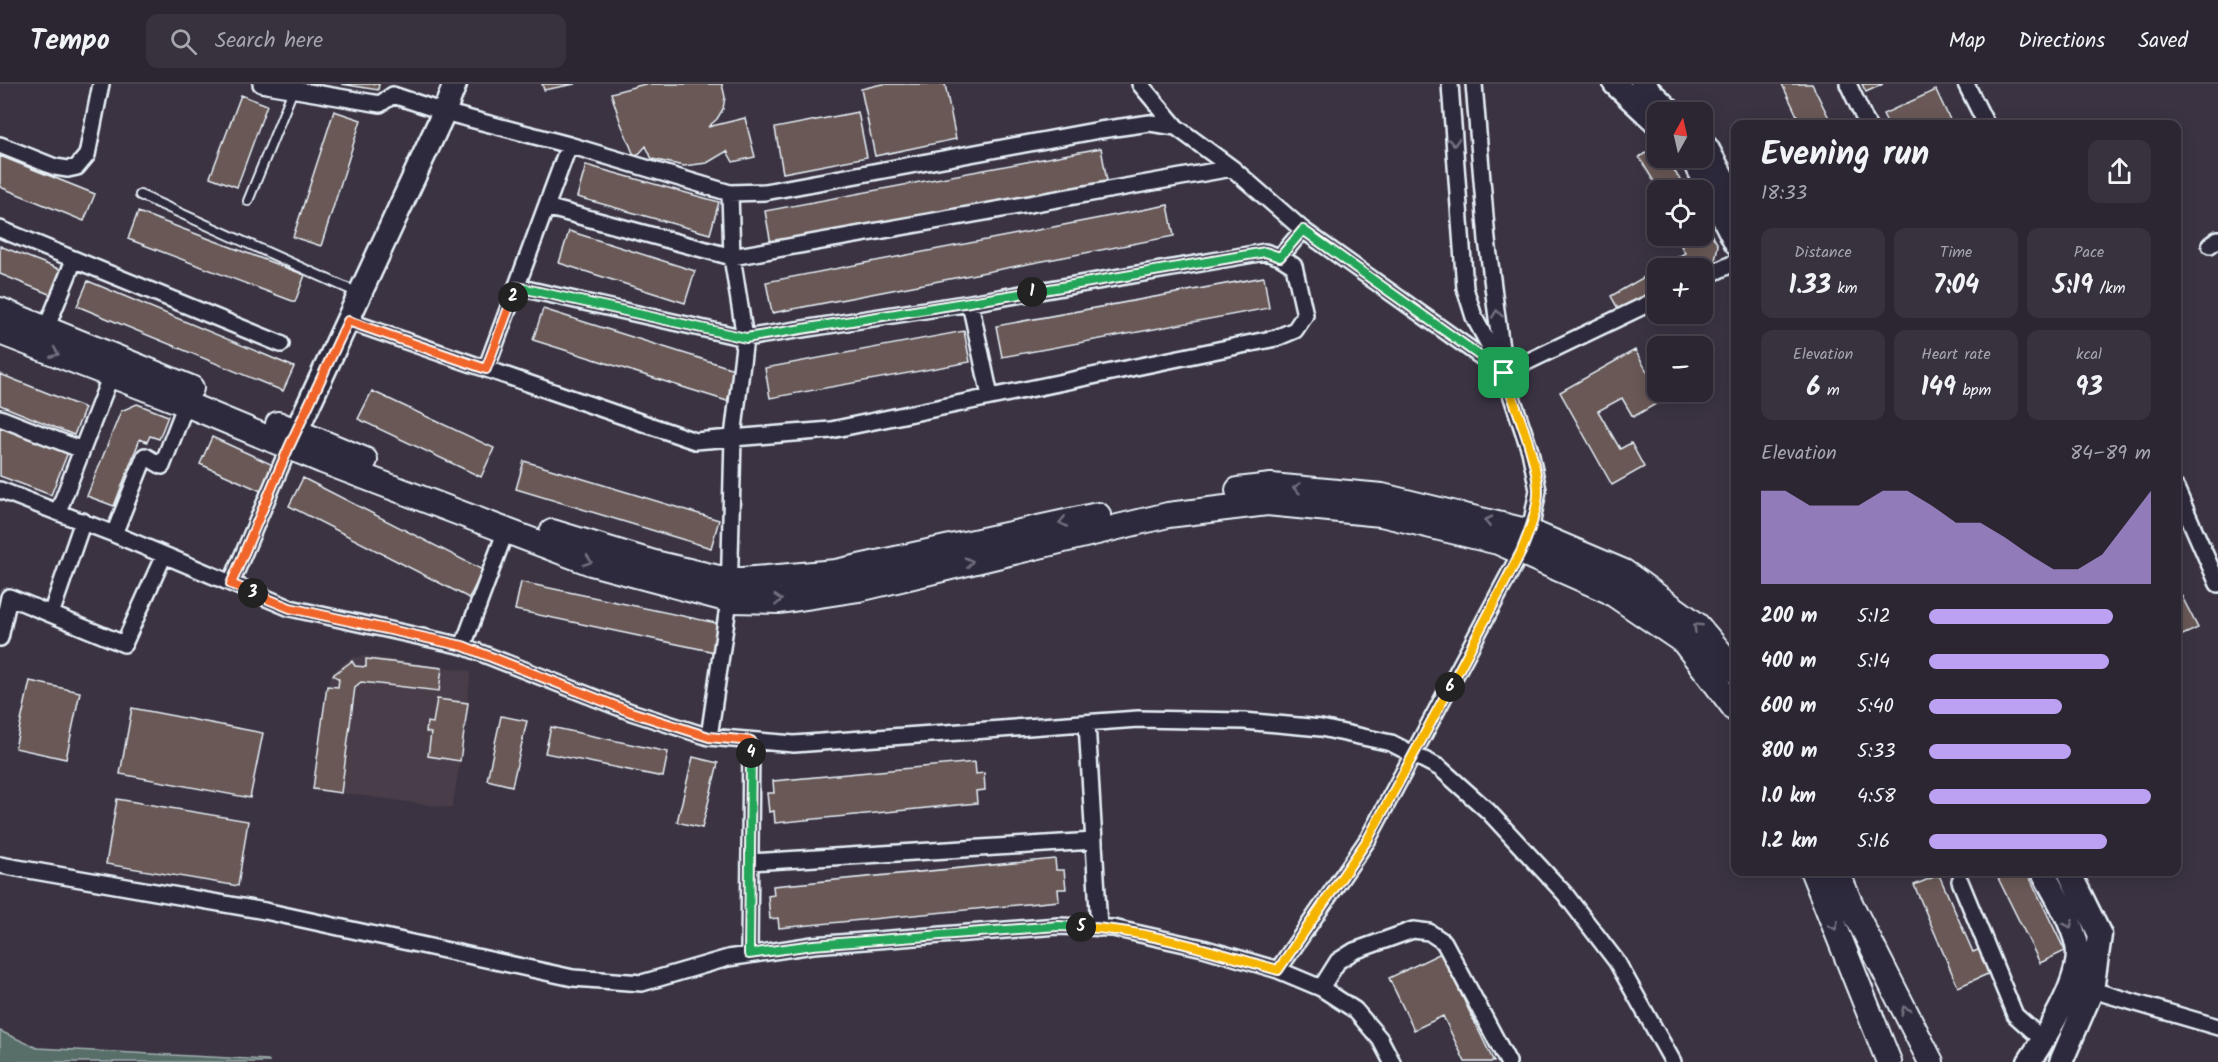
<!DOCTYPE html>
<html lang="en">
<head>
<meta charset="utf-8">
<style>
	:root { --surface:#2c2632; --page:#38323e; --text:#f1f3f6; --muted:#a6a5ac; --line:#48434d; --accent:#bca0f2 }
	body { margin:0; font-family:Kalam,sans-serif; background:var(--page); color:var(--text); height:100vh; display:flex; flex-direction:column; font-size:22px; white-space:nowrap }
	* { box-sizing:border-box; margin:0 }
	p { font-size:20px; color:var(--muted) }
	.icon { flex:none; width:33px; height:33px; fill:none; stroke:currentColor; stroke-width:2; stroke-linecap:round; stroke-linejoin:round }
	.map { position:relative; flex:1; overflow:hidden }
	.sheet { position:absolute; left:1731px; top:36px; width:450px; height:756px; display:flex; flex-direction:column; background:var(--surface); border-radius:12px; box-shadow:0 3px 15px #0003,0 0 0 2px var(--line) }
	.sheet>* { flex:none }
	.needle { width:39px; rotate:8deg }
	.controls { position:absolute; left:1647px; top:18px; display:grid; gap:12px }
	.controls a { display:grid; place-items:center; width:66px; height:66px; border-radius:12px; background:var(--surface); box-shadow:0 3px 15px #0003,0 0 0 2px var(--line); font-size:30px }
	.pin { position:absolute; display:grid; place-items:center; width:51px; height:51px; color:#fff; margin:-26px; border-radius:12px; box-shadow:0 3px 9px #0006 }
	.km { position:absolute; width:30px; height:30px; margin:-15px; border-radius:50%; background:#222; color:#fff; font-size:16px; line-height:30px; text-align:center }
	.round { display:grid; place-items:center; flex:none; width:63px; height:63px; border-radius:12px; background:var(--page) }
	.summary { display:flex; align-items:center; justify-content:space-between; height:102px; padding:0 30px }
	h1 { font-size:33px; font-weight:700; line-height:45px }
	.metrics { display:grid; grid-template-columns:repeat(3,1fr); gap:9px; height:102px; padding:6px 30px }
	.metrics div { display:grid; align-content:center; border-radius:12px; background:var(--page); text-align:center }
	.metrics b { font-size:26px; font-weight:700 }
	.metrics small { font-size:16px; font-weight:400 }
	.metrics p { font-size:16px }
	.chart { height:168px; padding:12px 30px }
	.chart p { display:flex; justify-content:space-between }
	.chart svg { width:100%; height:108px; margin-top:6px; fill:var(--accent); opacity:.7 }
	ul { padding:0 30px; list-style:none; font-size:20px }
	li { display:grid; grid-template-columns:96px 72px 1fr; align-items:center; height:45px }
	li i { height:15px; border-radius:8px; background:var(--accent) }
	header { display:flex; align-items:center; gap:36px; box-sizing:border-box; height:84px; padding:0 30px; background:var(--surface); border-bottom:2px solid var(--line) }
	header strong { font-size:28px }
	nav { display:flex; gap:33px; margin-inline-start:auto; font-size:21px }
	.search { width:420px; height:54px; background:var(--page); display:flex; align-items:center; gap:15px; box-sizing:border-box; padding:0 21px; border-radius:12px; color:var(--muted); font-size:22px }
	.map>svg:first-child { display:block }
	.built { fill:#493e48 }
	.green { fill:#586e69; stroke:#a0b0b0; stroke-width:1.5 }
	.building { fill:#695957; stroke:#e8f1f8; stroke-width:1.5 }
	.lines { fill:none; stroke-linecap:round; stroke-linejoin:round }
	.lane-casing { stroke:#e8f1f8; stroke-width:12 }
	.street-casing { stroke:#e8f1f8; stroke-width:20 }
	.secondary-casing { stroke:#e8f1f8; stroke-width:27 }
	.primary-casing { stroke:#e8f1f8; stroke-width:28 }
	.lane { stroke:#2f2a3d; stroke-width:8 }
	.street { stroke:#2f2a3d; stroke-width:15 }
	.secondary { stroke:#2f2a3d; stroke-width:22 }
	.primary { stroke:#2f2a3d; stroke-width:24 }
	.oneway { stroke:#70707e }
	.split-1-casing { stroke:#fff; stroke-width:12 }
	.split-2-casing { stroke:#fff; stroke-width:12 }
	.split-3-casing { stroke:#fff; stroke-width:12 }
	.split-4-casing { stroke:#fff; stroke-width:12 }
	.split-5-casing { stroke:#fff; stroke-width:12 }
	.split-6-casing { stroke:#fff; stroke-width:12 }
	.split-7-casing { stroke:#fff; stroke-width:12 }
	.split-1 { stroke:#22a559; stroke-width:8 }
	.split-2 { stroke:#22a559; stroke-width:8 }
	.split-3 { stroke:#f0652b; stroke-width:8 }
	.split-4 { stroke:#f0652b; stroke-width:8 }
	.split-5 { stroke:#22a559; stroke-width:8 }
	.split-6 { stroke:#f5b400; stroke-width:8 }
	.split-7 { stroke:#f5b400; stroke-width:8 }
</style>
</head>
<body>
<header>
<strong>Tempo</strong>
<div class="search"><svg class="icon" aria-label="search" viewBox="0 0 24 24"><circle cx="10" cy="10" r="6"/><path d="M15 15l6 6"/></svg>Search here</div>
<nav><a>Map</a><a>Directions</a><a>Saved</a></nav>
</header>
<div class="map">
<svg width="2218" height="978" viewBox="0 0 2218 978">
	<rect width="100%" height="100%" fill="#3b3342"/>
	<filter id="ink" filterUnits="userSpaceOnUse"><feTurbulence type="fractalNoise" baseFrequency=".0167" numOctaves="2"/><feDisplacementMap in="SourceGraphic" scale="12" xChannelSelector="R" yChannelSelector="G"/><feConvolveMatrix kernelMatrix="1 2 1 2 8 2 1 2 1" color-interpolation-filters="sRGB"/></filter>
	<g filter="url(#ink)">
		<path class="built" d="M366,572L471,587L460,677L452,724L313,705L327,602L333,588L351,574Z"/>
		<path class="green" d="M0,947L37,964L268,976L269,978H0Z"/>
		<path class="building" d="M341,0H379L378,6Z
			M542,0H575L544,6Z
			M645,0H722L725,13L723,25L717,35L708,43L745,34L755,73L733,78L727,67L707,79L684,82L652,75L646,62L635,74L620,37L611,9Z
			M882,0H945L956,55L875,72L861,5Z
			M1782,0H1812L1832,40H1801Z
			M1862,0H1883L1866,8Z
			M1936,6L1952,40H1888L1883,30Z
			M241,11L267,21L237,103L210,93Z
			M334,27L361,36L321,162L293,153Z
			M858,28L867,73L783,89L775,44Z
			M1656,63L1658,74H1667L1686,106H1659L1639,73Z
			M1101,64L1107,97L771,160L765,127Z
			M0,72L95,110L84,137L0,103Z
			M586,81L719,118L710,150L577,113Z
			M1168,121L1174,152L772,229L766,198Z
			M138,128L305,191L295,218L128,155Z
			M1702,134L1718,161L1715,177L1702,185L1659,184L1685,169L1681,162L1688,158L1685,152H1702Z
			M569,147L695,187L685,219L559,179Z
			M0,162L64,187L54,212L0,190Z
			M1658,185V211L1622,232L1611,212Z
			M1264,193L1269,224L1002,273L996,242Z
			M88,197L294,283L283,307L77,222Z
			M543,225L737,286L727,317L533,256Z
			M964,247L970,278L770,314L765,284Z
			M1635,266L1663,316L1633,333L1622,314L1598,327L1620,365L1631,359L1644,383L1612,401L1560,308Z
			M0,290L85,324L74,351L0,321Z
			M372,307L494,364L481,393L358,335Z
			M137,320L168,332L159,355L150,352L147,358L140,355L114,422L87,412L121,327Z
			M0,341L68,368L51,411L0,392Z
			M212,353L273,381L261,407L200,380Z
			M524,377L719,436L711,464L516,405Z
			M303,394L483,486L469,514L289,422Z
			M521,498L721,540L715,568L515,526Z
			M2176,501L2198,544L2176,554Z
			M366,575L442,584L439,607L361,598L355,603L341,709L313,705L327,602L338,603L339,595L333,591L352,577L355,582L366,583Z
			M30,597L80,608L66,675L15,664Z
			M437,615L468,619L460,677L428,672L431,649L426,648L427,638L433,639Z
			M132,624L263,649L250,714L120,690Z
			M501,632L527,637L512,702L487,696Z
			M551,643L668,668L663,693L545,669Z
			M693,673L718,679L702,744L677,738Z
			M975,678L976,690L984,689L985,706L976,707L977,719L775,739L774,727L769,728L767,709H774L773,697Z
			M117,715L248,737L238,802L106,780Z
			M1055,775L1056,786H1064L1066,805H1058L1059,817L779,844L778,834L770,835L768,812L774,811L773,802Z
			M1995,788H2027L2065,867L2040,879Z
			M1939,791L1973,868L1980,865L1990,889L1958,903L1914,801Z
			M1441,869L1494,978H1465L1443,932L1414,946L1389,894Z"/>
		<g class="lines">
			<g class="lane-casing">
				<path id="lane" d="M140,111L358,209
					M248,117L293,6"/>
			</g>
			<g class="street-casing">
				<path id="street" d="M261,0L380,20L393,11
					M1140,0L1176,43
					M1474,0L1487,156L1503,280
					M1848,0L1867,40
					M1966,0L1986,40
					M393,11L444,28L569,61L730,109L765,108L1100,46L1150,39L1176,43L1232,84L1303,146L1504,289
					M0,61L55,83L68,85L77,83L87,71L101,0
					M546,123L732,173L1232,84
					M0,145L281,260
					M2210,161L2218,155
					M1280,173L1303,146
					M1702,194L1736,178
					M970,219L990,312
					M348,237L695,357L831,346L1276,254L1295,246L1305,231L1294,182L1280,173L1265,168L970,219L745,254L517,203
					M46,245L74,176
					M486,285L569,61
					M1504,289L1658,215
					M0,334L82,366
					M2176,404L2218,500
					M0,406L114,450
					M58,428L111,291
					M164,471L290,524L463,562L631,628L709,653L794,660L1138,635L1244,637L1321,644L1391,659L1440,684L1488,727L1565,810L1617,878L1673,978
					M231,499L289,363
					M51,530L83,437
					M0,554L9,513L124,560L164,471L114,450L145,372L162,382L186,320
					M463,562L506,446
					M1087,639L1099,844
					M709,653L729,516L733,353L745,254L732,173L730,109
					M750,778L1094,757
					M0,781L265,827L573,894L642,899L728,874L813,861L1058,842L1113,844L1203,864L1278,886L1321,904L1355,926L1380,955L1392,978
					M1960,797L2015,931L2043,956
					M749,870L751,657
					M1278,886L1368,755L1521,468L1530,448L1538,406L1530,367L1504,289L1474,233L1465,204L1450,0
					M1321,904L1338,877L1354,867L1413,846L1429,848L1444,858L1508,978
					M2092,906L2218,943"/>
			</g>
			<g class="secondary-casing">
				<path id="secondary" d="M1615,0L1658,40
					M1642,0L1671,28
					M1702,59L1707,64L1736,118
					M1693,74L1736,159
					M289,363L444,28L455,0
					M2029,978C2046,952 2078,900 2078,869C2077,845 2054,809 2043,788
					M2061,978L2092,906L2100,851L2069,788"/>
			</g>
			<g class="primary-casing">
				<path id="primary" d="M0,226L191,304
					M0,248L186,320L323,377L591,479L729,516L780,517L859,505L1168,431L1267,419L1381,430L1498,458L1609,507L1684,558L1736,626
					M278,340L365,376
					M1238,406L1271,402L1382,412L1530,448L1624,488L1697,541L1736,587
					M552,448L654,479L731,497L836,488L1098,431
					M1813,788L1889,978
					M1837,788L1850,819L1931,978"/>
			</g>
			<use href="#lane" class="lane"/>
			<use href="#street" class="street"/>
			<use href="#secondary" class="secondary"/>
			<use href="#primary" class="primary"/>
		</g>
		<defs><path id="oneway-chevron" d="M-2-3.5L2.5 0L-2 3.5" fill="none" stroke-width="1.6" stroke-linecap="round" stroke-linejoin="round" transform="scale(1.5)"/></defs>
		<g class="oneway">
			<use href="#oneway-chevron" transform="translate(1454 58) rotate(86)"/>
			<use href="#oneway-chevron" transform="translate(1497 230) rotate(-96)"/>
			<use href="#oneway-chevron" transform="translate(55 269) rotate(21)"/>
			<use href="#oneway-chevron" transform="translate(1297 404) rotate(-175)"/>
			<use href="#oneway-chevron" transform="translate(1488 437) rotate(-167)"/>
			<use href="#oneway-chevron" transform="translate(1063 438) rotate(168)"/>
			<use href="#oneway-chevron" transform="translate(588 477) rotate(19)"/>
			<use href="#oneway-chevron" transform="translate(969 478) rotate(-13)"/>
			<use href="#oneway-chevron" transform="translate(778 516) rotate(-3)"/>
			<use href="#oneway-chevron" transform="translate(1697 543) rotate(-136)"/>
			<use href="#oneway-chevron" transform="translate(2069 840) rotate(66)"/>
			<use href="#oneway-chevron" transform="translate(1834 842) rotate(68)"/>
			<use href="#oneway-chevron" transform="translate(1905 926) rotate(-117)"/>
		</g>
	</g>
	<g class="lines" filter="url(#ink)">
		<g class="split-1-casing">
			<path id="split-1" d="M1032,208L1265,168L1280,173L1303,146L1504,289"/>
		</g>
		<g class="split-2-casing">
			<path id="split-2" d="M513,213L517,203L746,254L1032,208"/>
		</g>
		<g class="split-3-casing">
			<path id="split-3" d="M253,509L231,500L289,363L348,237L486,285L513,213"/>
		</g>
		<g class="split-4-casing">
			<path id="split-4" d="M253,509L290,524L463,562L631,628L709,653L751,657V669"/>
		</g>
		<g class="split-5-casing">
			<path id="split-5" d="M751,669L749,870L813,861L1058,842L1081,843"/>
		</g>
		<g class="split-6-casing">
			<path id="split-6" d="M1081,843C1148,846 1214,868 1278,886L1368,755L1450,603"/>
		</g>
		<g class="split-7-casing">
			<path id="split-7" d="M1450,603L1521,468C1528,451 1539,424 1538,405C1536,370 1515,323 1504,289"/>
		</g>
		<use href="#split-1" class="split-1"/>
		<use href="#split-2" class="split-2"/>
		<use href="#split-3" class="split-3"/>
		<use href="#split-4" class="split-4"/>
		<use href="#split-5" class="split-5"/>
		<use href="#split-6" class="split-6"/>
		<use href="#split-7" class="split-7"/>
	</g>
</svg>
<div class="controls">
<a><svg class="needle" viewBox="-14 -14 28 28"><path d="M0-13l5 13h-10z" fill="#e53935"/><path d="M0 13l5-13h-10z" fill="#a6a5ac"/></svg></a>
<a><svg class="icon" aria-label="locate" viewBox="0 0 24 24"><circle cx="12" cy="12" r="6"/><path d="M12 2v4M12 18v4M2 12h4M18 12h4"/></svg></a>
<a>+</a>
<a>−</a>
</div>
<div class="pin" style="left:1504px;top:289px;background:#1e9e55"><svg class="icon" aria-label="arrive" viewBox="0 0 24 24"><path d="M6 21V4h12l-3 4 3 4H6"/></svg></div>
<b class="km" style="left:1032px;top:208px">1</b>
<b class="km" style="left:513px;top:213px">2</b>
<b class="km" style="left:253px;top:509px">3</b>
<b class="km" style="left:751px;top:669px">4</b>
<b class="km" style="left:1081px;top:843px">5</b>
<b class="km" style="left:1450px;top:603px">6</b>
<section class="sheet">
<div class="summary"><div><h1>Evening run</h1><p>18:33</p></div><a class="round"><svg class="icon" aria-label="share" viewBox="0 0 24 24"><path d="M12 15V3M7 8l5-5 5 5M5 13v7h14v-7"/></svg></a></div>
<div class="metrics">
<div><p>Distance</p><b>1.33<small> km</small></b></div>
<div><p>Time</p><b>7:04</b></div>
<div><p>Pace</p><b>5:19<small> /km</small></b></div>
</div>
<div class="metrics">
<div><p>Elevation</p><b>6<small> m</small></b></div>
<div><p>Heart rate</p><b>149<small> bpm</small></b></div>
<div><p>kcal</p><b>93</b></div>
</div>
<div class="chart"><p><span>Elevation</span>84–89 m</p>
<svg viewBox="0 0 160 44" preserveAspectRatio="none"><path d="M0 44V6L10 6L20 12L30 12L40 12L50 6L60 6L70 12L80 19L90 19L100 25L110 32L120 38L130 38L140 32L150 19L160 6V44z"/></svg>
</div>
<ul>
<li><b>200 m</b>5:12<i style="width:83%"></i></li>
<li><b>400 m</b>5:14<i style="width:81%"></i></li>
<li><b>600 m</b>5:40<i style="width:60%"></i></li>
<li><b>800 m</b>5:33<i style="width:64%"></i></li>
<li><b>1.0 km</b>4:58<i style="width:100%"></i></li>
<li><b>1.2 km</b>5:16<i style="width:80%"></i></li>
</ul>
</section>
</div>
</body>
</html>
